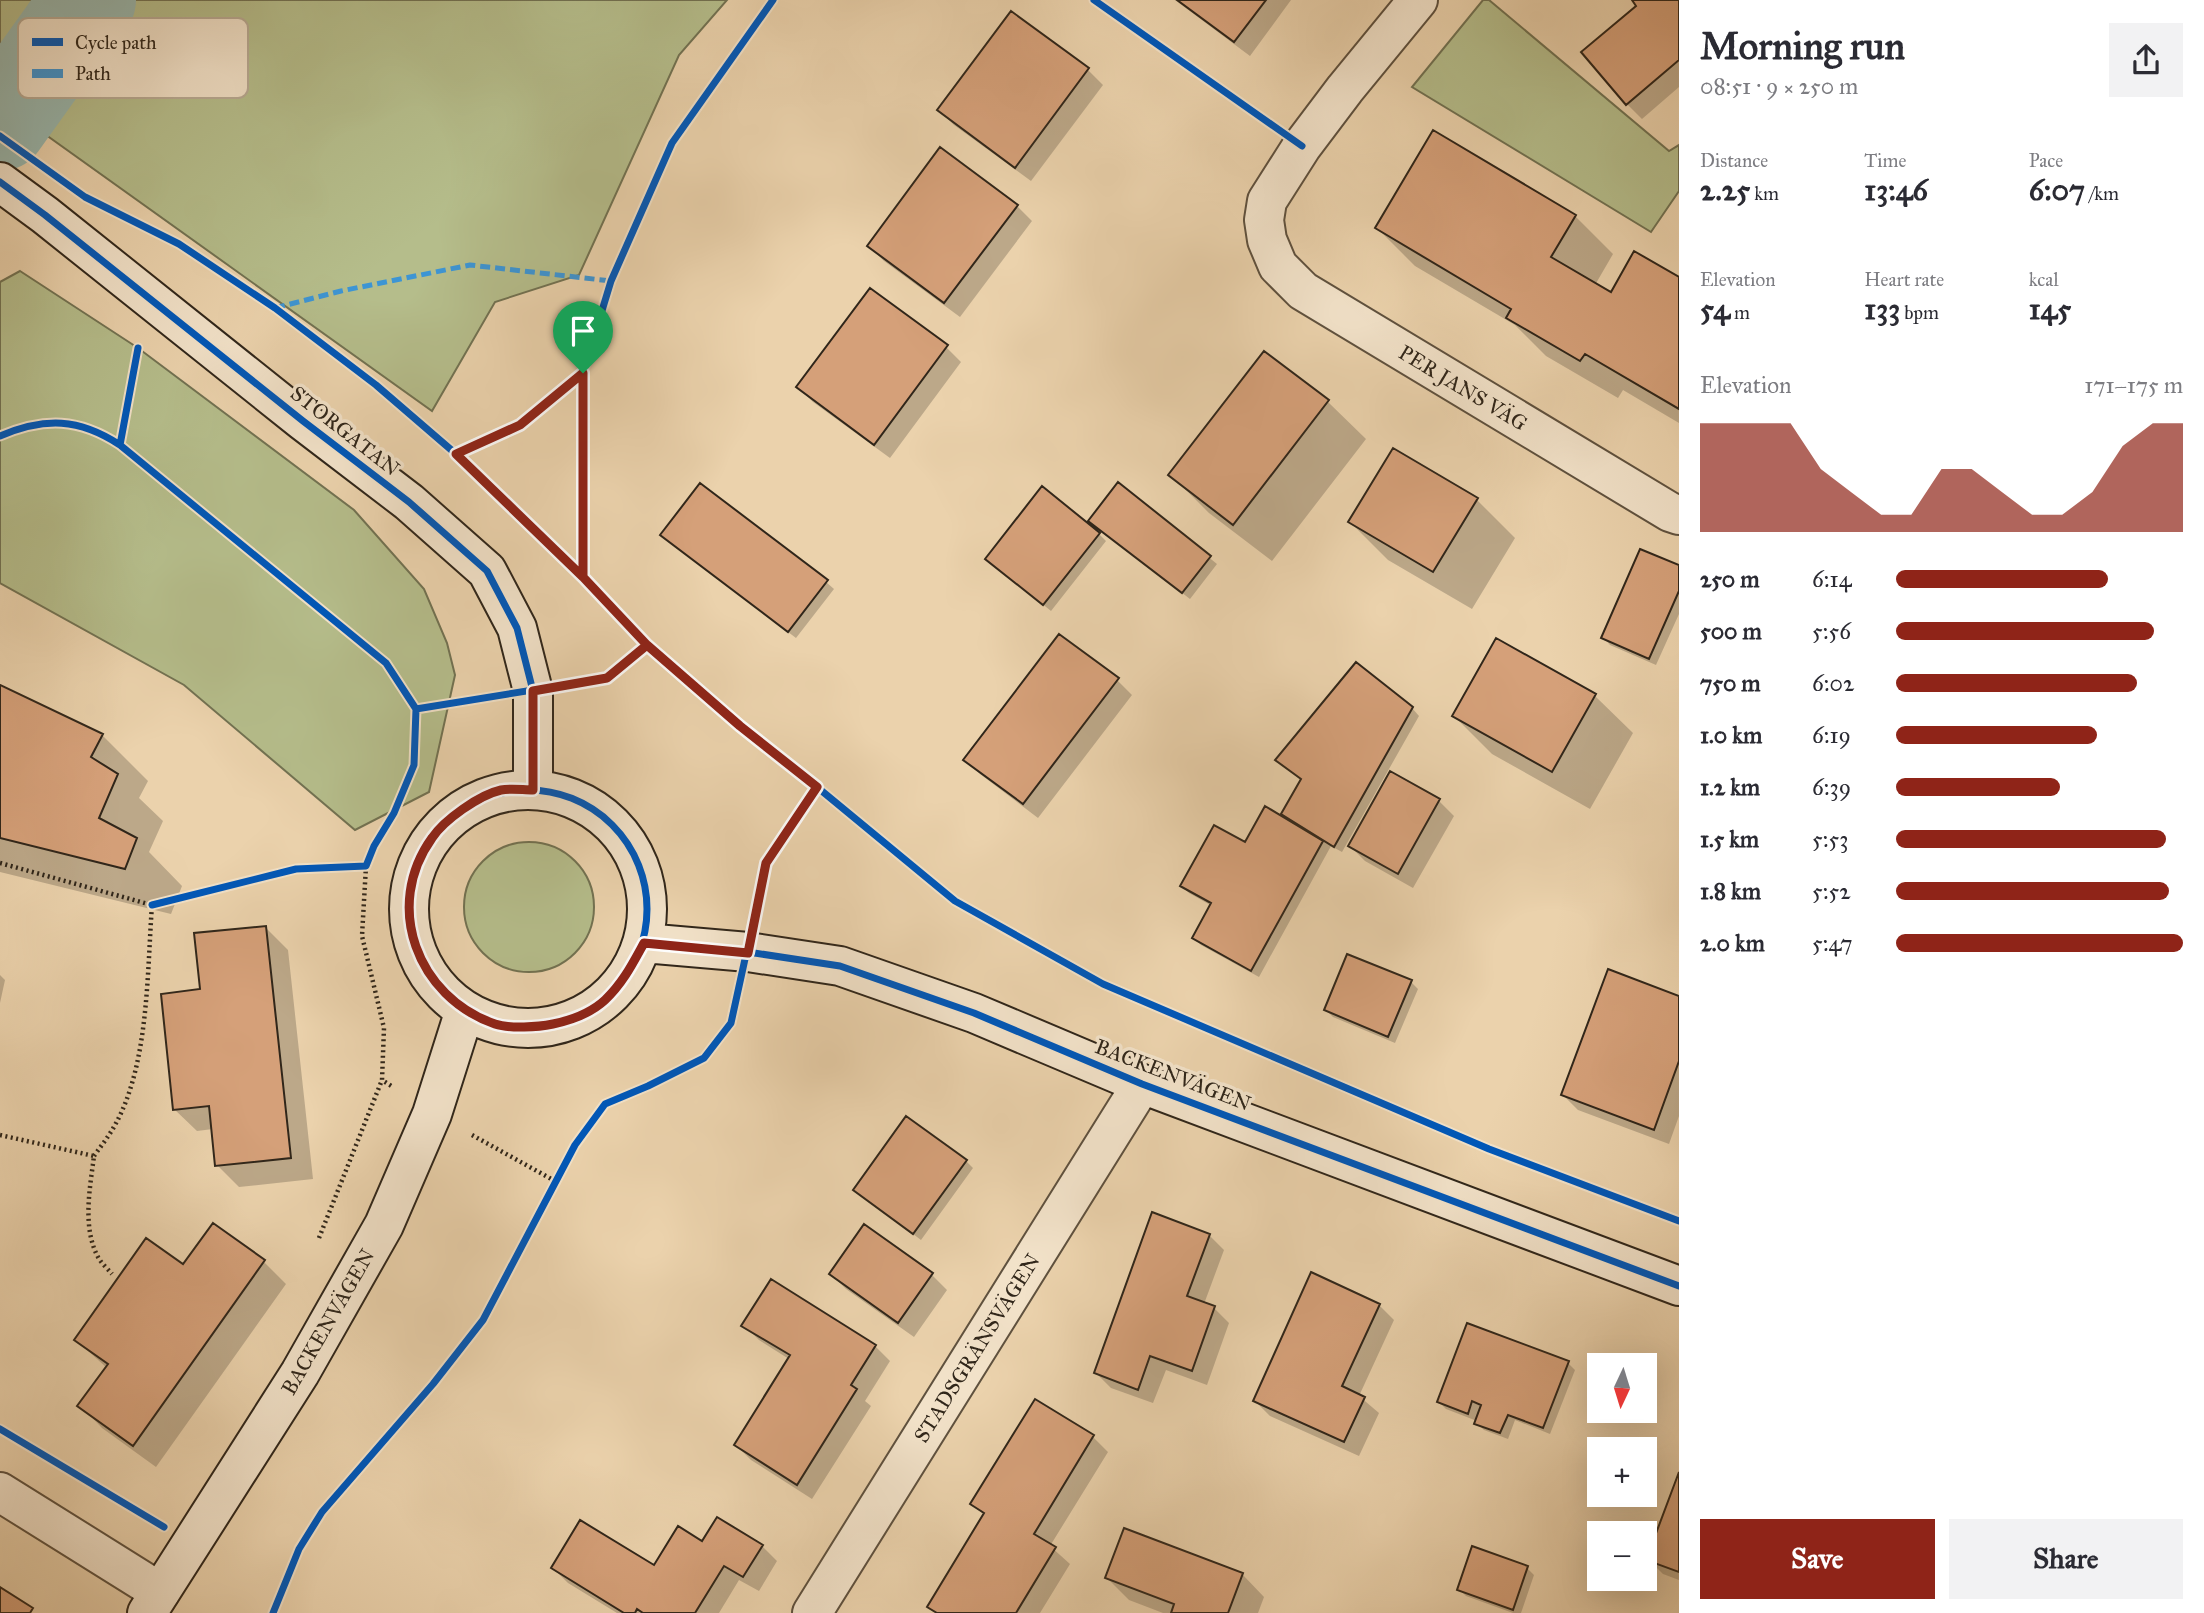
<!DOCTYPE html>
<html lang="en">
<head>
<meta charset="utf-8">
<style>
	:root { --surface:#fff; --page:#f2f2f3; --text:#2b2b33; --muted:#7c7c81; --accent:#8f2418 }
	body { margin:0; font-family:"IM FELL Great Primer",serif; background:var(--page); color:var(--text); height:100vh; display:flex; flex-direction:column; font-size:26px; white-space:nowrap }
	* { box-sizing:border-box; margin:0 }
	p { font-size:23px; color:var(--muted) }
	.icon { flex:none; width:38px; height:38px; fill:none; stroke:currentColor; stroke-width:2; stroke-linecap:round; stroke-linejoin:round }
	.map { position:relative; flex:1; overflow:hidden }
	.drawer { display:flex; flex-direction:column; background:var(--surface); width:525px }
	.drawer>* { flex:none }
	.needle { width:46px; rotate:184deg }
	.fabs { position:absolute; left:1587px; top:1353px; display:grid; gap:14px }
	.fabs a { display:grid; place-items:center; width:70px; height:70px; border-radius:0px; background:var(--surface); box-shadow:0 7px 28px #0002; font-size:35px }
	.pin { position:absolute; display:grid; place-items:center; width:60px; height:60px; color:#fff; margin:-72px -30px; border-radius:50% 50% 50% 0; rotate:-45deg; box-shadow:0 0 7px #0007 }
	.pin .icon { rotate:45deg }
	.round { display:grid; place-items:center; flex:none; width:74px; height:74px; border-radius:0px; background:var(--page) }
	.overview { display:flex; align-items:center; justify-content:space-between; height:119px; padding:0 21px }
	h1 { font-size:38px; font-weight:700; line-height:52px }
	.stats { display:grid; grid-template-columns:repeat(3,1fr); gap:10px; height:119px; padding:7px 21px }
	.stats div { display:grid; align-content:center }
	.stats b { font-size:30px; font-weight:700 }
	.stats small { font-size:19px; font-weight:400 }
	.stats p { font-size:19px }
	.chart { height:196px; padding:14px 21px }
	.chart p { display:flex; justify-content:space-between }
	.chart svg { width:100%; height:126px; margin-top:7px; fill:var(--accent); opacity:.7 }
	.cta { display:flex; gap:14px; margin-top:auto; padding:14px 21px }
	.cta a { flex:1; height:80px; border-radius:0px; background:var(--accent); color:#fff; font-size:28px; font-weight:700; line-height:80px; text-align:center }
	.cta a+a { background:var(--page); color:var(--text) }
	ul { padding:0 21px; list-style:none; font-size:23px }
	li { display:grid; grid-template-columns:112px 84px 1fr; align-items:center; height:52px }
	li i { height:18px; border-radius:9px; background:var(--accent) }
	main { display:flex; flex:1; min-height:0 }
	.map>svg:first-child { display:block }
	.green { fill:#b5bd8b; stroke:#727252; stroke-width:2 }
	.shadow { fill:#0003 }
	.lines { fill:none; stroke-linecap:round; stroke-linejoin:round }
	.river { stroke:#98b7ae; stroke-width:94 }
	.building { fill:#d5a079; stroke:#30261a; stroke-width:2 }
	.street-casing { stroke:#5f513e; stroke-width:42 }
	.secondary-casing { stroke:#30261a; stroke-width:42 }
	.path { stroke:#30261a; stroke-width:4.5; stroke-dasharray:2 3.5; stroke-linecap:butt }
	.street { stroke:#f2e2c9; stroke-width:38 }
	.secondary { stroke:#f2e2c9; stroke-width:38 }
	.quiet { stroke:#3d95d4; stroke-width:5; stroke-dasharray:10 5; stroke-linecap:butt }
	.cycleway-casing { stroke:#f2e2c9; stroke-width:11 }
	.cycleway { stroke:#0057b8; stroke-width:7 }
	.route-casing { stroke:#fff; stroke-width:14 }
	.route { stroke:#8f2418; stroke-width:9 }
	.labels { text-anchor:middle; dominant-baseline:central; stroke-width:7; stroke-linejoin:round; paint-order:stroke }
	.street-label { font-size:21px; fill:#30261a; stroke:#f2e2c9 }
	.key { fill:#f2e2c9; stroke:#b8aa94; stroke-width:2 }
	.key-label { font-size:19px; fill:#30261a }
</style>
</head>
<body>
<main>
<div class="map">
<svg width="1679" height="1613" viewBox="0 0 1679 1613">
	<rect width="100%" height="100%" fill="#ebd2ac"/>
	<filter id="stains"><feTurbulence type="fractalNoise" baseFrequency=".00286" numOctaves="4"/><feColorMatrix values="0 0 0 0 .2 0 0 0 0 .09 0 0 0 0 .02 0 0 0 .5 -.17"/></filter>
	<radialGradient id="worn" r=".72"><stop offset=".6" stop-color="#630" stop-opacity="0"/><stop offset="1" stop-color="#630" stop-opacity=".3"/></radialGradient>
	<path class="green" d="M0,0H727L679,55L579,275L495,302L432,411L0,102Z
		M1483,0H1489L1669,151L1679,145V191L1651,232L1412,87Z
		M20,271L138,348L354,510L424,589L447,643L455,675L429,792L355,830L184,685L0,583V282Z
		M464 907a65 65 0 1 1 130 0a65 65 0 1 1-130 0Z"/>
	<path class="shadow" d="M1175,0H1291L1250,56Z
		M1634,0H1679V87L1642,119L1627,104L1638,6Z
		M1011,13L1088,70L1103,85L1031,181L954,125L939,110Z
		M1017,206L1032,221L960,317L884,261L869,246Z
		M1575,216L1613,254L1595,285L1611,294L1679,279V423L1623,390L1618,398L1546,356L1515,325L1415,266L1377,228Z
		M946,347L961,362L890,458L813,402L798,387Z
		M1264,353L1328,402L1366,439L1272,561L1209,513L1171,475Z
		M1118,484L1217,564L1190,599L1097,527Z
		M1477,500L1515,538L1472,609L1388,560L1350,522Z
		M1099,534L1106,541L1051,611L987,559Z
		M669,542L826,582L834,589L796,638Z
		M1679,567V614L1656,665L1610,645L1603,637Z
		M1117,680L1132,695L1038,818L980,774L965,759Z
		M0,687L102,735L148,781L139,798L163,821L149,852L182,886L171,914L0,872Z
		M1595,696L1633,733L1590,809L1492,754L1454,716Z
		M1412,708L1419,716L1342,852L1331,846L1259,977L1201,945L1194,938L1212,906L1189,893L1182,886L1246,845L1266,808L1282,816L1302,780L1278,760Z
		M1439,801L1454,816L1413,888L1365,861L1350,846Z
		M266,928L288,950L313,1179L239,1187L217,1165L213,1129L197,1131L174,1109L202,991Z
		M0,975L5,980L0,1003Z
		M1411,982L1418,989L1395,1043L1333,1017L1326,1010Z
		M1679,998V1116L1669,1144L1578,1110L1563,1095Z
		M966,1161L973,1168L921,1240L855,1190Z
		M213,1226L264,1262L286,1284L156,1467L102,1428L80,1405L107,1368L76,1340L184,1267Z
		M864,1227L932,1275L947,1290L914,1337L846,1289L831,1274Z
		M1209,1235L1224,1250L1204,1304L1214,1308L1229,1323L1207,1385L1166,1370L1153,1403L1111,1388L1096,1373Z
		M1379,1305L1394,1320L1359,1396L1379,1413L1359,1456L1270,1416L1255,1401Z
		M744,1325L875,1346L890,1361L865,1401L871,1406L812,1499L751,1460L736,1445L789,1359L759,1340Z
		M1568,1363L1575,1370L1550,1434L1515,1420L1508,1439L1484,1430L1476,1423L1477,1421L1446,1409L1439,1402Z
		M1093,1437L1108,1452L1050,1546L1070,1564L1040,1613H936L929,1606L985,1516L972,1504Z
		M1679,1477V1580L1663,1574L1648,1559Z
		M702,1544L762,1546L777,1561L759,1591L739,1580L719,1613H617L568,1583L553,1568H654Z
		M1527,1568L1534,1575L1521,1613H1513L1466,1596L1459,1589Z
		M1242,1574L1264,1597L1258,1613H1163L1129,1600L1107,1578Z"/>
	<g class="lines">
		<path class="river" d="M0,124L89,0"/>
	</g>
	<path class="building" d="M1177,0H1266L1234,42Z
		M1632,0H1679V60L1626,105L1581,52L1636,6Z
		M1011,11L1089,68L1015,168L937,110Z
		M1433,130L1576,215L1551,257L1611,292L1634,251L1679,277V409L1585,354L1580,361L1506,318L1511,309L1375,228Z
		M940,147L1018,205L944,303L867,246Z
		M870,288L948,345L874,445L796,387Z
		M1264,351L1329,400L1233,525L1168,475Z
		M1393,448L1478,498L1433,572L1348,522Z
		M1118,482L1211,556L1182,593L1088,521Z
		M700,483L828,580L788,632L660,535Z
		M1042,486L1100,533L1043,605L985,559Z
		M1640,549L1679,565V591L1649,659L1601,638Z
		M1059,634L1119,678L1023,804L963,760Z
		M1496,638L1596,694L1552,772L1452,716Z
		M1356,662L1413,707L1334,847L1281,814L1301,779L1275,760Z
		M0,685L103,734L91,757L118,774L99,818L137,838L125,869L0,838Z
		M1390,771L1440,799L1398,874L1348,846Z
		M1265,806L1323,841L1251,971L1192,938L1211,903L1180,886L1214,825L1245,842Z
		M266,926L291,1158L215,1166L209,1106L173,1110L161,994L200,989L194,933Z
		M1347,954L1412,980L1388,1037L1324,1010Z
		M1608,969L1679,996V1061L1654,1130L1561,1095Z
		M906,1116L967,1160L913,1234L853,1190Z
		M1152,1212L1210,1234L1187,1296L1215,1306L1192,1371L1150,1356L1138,1390L1094,1373Z
		M213,1223L265,1260L133,1446L77,1406L108,1364L74,1340L146,1238L183,1264Z
		M864,1224L933,1273L898,1323L829,1274Z
		M1311,1272L1380,1304L1342,1386L1365,1397L1344,1442L1253,1401Z
		M771,1279L876,1345L851,1385L857,1389L797,1485L734,1445L790,1355L741,1326Z
		M1467,1323L1569,1361L1543,1428L1508,1415L1500,1433L1474,1424L1481,1405L1472,1401L1468,1414L1437,1402Z
		M1035,1399L1094,1435L1034,1534L1056,1547L1016,1613H937L927,1607L984,1513L970,1504Z
		M1679,1472V1572L1646,1560Z
		M717,1517L763,1545L743,1577L724,1566L695,1613H643L637,1609L635,1613H624L551,1568L580,1520L654,1565L678,1526L702,1541Z
		M1124,1528L1243,1573L1228,1613H1171L1174,1604L1105,1578Z
		M1472,1546L1528,1566L1513,1610L1457,1590Z
		M0,1587L33,1608L30,1613H0Z"/>
	<g class="lines">
		<g class="street-casing">
			<path id="street" d="M1418,0L1345,89L1302,146L1267,201L1264,220L1267,240L1278,266L1303,291L1670,512L1679,515
				M0,1492L160,1592
				M812,1613L1142,1084"/>
		</g>
		<g class="secondary-casing">
			<path id="secondary" d="M0,182L45,215L303,421L409,502L487,571L517,628L533,691V790
				M409 909a119 119 0 1 1 238 0a119 119 0 1 1-238 0Z
				M644,943L748,952L840,966L974,1013L1142,1084L1679,1286
				M147,1613L300,1373L384,1225L432,1114L465,1010"/>
		</g>
		<path class="path" d="M0,863L152,905C147,973 149,1064 115,1125C109,1136 101,1146 94,1156
			M366,866L362,936L384,1028L382,1080L393,1087
			M0,1135L94,1156C90,1188 82,1227 98,1257C101,1263 108,1269 112,1274
			M472,1135L555,1181
			M319,1238L382,1080"/>
		<use href="#street" class="street"/>
		<use href="#secondary" class="secondary"/>
		<path class="quiet" d="M275,308L341,291L470,265L611,281"/>
		<g class="cycleway-casing">
			<path id="cycleway" d="M1094,0L1302,146
				M0,136L85,197L179,244L275,308L376,385L456,454L583,577
				M0,182L45,215L303,421L409,502L487,571L517,628L533,691V790
				M0,436C45,417 79,418 120,445L386,663L416,709L607,678L647,645L583,577V373L611,281L672,143L773,0
				M120,445L138,348
				M456,454L520,425L583,373
				M817,787L955,901L1103,984L1489,1149L1679,1221
				M409 909a119 119 0 1 1 238 0a119 119 0 1 1-238 0Z
				M152,905L296,869L366,866L374,846L394,813L414,765L416,709
				M644,943L748,952L840,966L974,1013L1142,1084L1679,1286
				M0,1429L164,1527
				M273,1613L299,1549L322,1512L433,1384L483,1320L575,1145L605,1104L648,1086L704,1058L731,1023L766,863L817,787L740,726L647,645"/>
		</g>
		<use href="#cycleway" class="cycleway"/>
	</g>
	<g class="lines">
		<g class="route-casing">
			<path id="route" d="M583,373V577L647,645L607,678L533,691V790C523,790 511,788 501,790C479,795 444,820 432,838C383,906 417,997 495,1024C510,1029 538,1027 553,1024C572,1020 591,1013 605,1000C623,983 633,963 644,943L748,953L766,863L817,787L740,726L647,645L583,577L456,454L520,425L583,373"/>
		</g>
		<use href="#route" class="route"/>
	</g>
	<g class="labels">
		<g class="street-label">
			<text transform="translate(1463 388) rotate(31)">PER JANS VÄG</text>
			<text transform="translate(345 431) rotate(38)">STORGATAN</text>
			<text transform="translate(1173 1075) rotate(21)">BACKENVÄGEN</text>
			<text transform="translate(328 1322) rotate(-60)">BACKENVÄGEN</text>
			<text transform="translate(977 1348) rotate(-58)">STADSGRÄNSVÄGEN</text>
		</g>
	</g>
	<rect x="18" y="18" width="230" height="80" rx="10" class="key"/>
	<rect x="32" y="38" width="31" height="8" fill="#0057b8"/>
	<rect x="32" y="69" width="31" height="9" fill="#3d95d4"/>
	<g class="key-label">
		<text x="75" y="49">Cycle path</text>
		<text x="75" y="80">Path</text>
	</g>
	<rect width="100%" height="100%" filter="url(#stains)"/>
	<rect width="100%" height="100%" fill="url(#worn)"/>
</svg>
<div class="fabs">
<a><svg class="needle" viewBox="-14 -14 28 28"><path d="M0-13l5 13h-10z" fill="#e53935"/><path d="M0 13l5-13h-10z" fill="#7c7c81"/></svg></a>
<a>+</a>
<a>−</a>
</div>
<div class="pin" style="left:583px;top:373px;background:#1e9e55"><svg class="icon" aria-label="arrive" viewBox="0 0 24 24"><path d="M6 21V4h12l-3 4 3 4H6"/></svg></div>
</div>
<section class="drawer">
<div class="overview"><div><h1>Morning run</h1><p>08:51 · 9 × 250 m</p></div><a class="round"><svg class="icon" aria-label="share" viewBox="0 0 24 24"><path d="M12 15V3M7 8l5-5 5 5M5 13v7h14v-7"/></svg></a></div>
<div class="stats">
<div><p>Distance</p><b>2.25<small> km</small></b></div>
<div><p>Time</p><b>13:46</b></div>
<div><p>Pace</p><b>6:07<small> /km</small></b></div>
</div>
<div class="stats">
<div><p>Elevation</p><b>54<small> m</small></b></div>
<div><p>Heart rate</p><b>133<small> bpm</small></b></div>
<div><p>kcal</p><b>145</b></div>
</div>
<div class="chart"><p><span>Elevation</span>171–175 m</p>
<svg viewBox="0 0 160 44" preserveAspectRatio="none"><path d="M0 44V6L10 6L20 6L30 6L40 22L50 30L60 38L70 38L80 22L90 22L100 30L110 38L120 38L130 30L140 14L150 6L160 6V44z"/></svg>
</div>
<ul>
<li><b>250 m</b>6:14<i style="width:74%"></i></li>
<li><b>500 m</b>5:56<i style="width:90%"></i></li>
<li><b>750 m</b>6:02<i style="width:84%"></i></li>
<li><b>1.0 km</b>6:19<i style="width:70%"></i></li>
<li><b>1.2 km</b>6:39<i style="width:57%"></i></li>
<li><b>1.5 km</b>5:53<i style="width:94%"></i></li>
<li><b>1.8 km</b>5:52<i style="width:95%"></i></li>
<li><b>2.0 km</b>5:47<i style="width:100%"></i></li>
</ul>
<div class="cta"><a>Save</a><a>Share</a></div>
</section>
</main>
</body>
</html>
